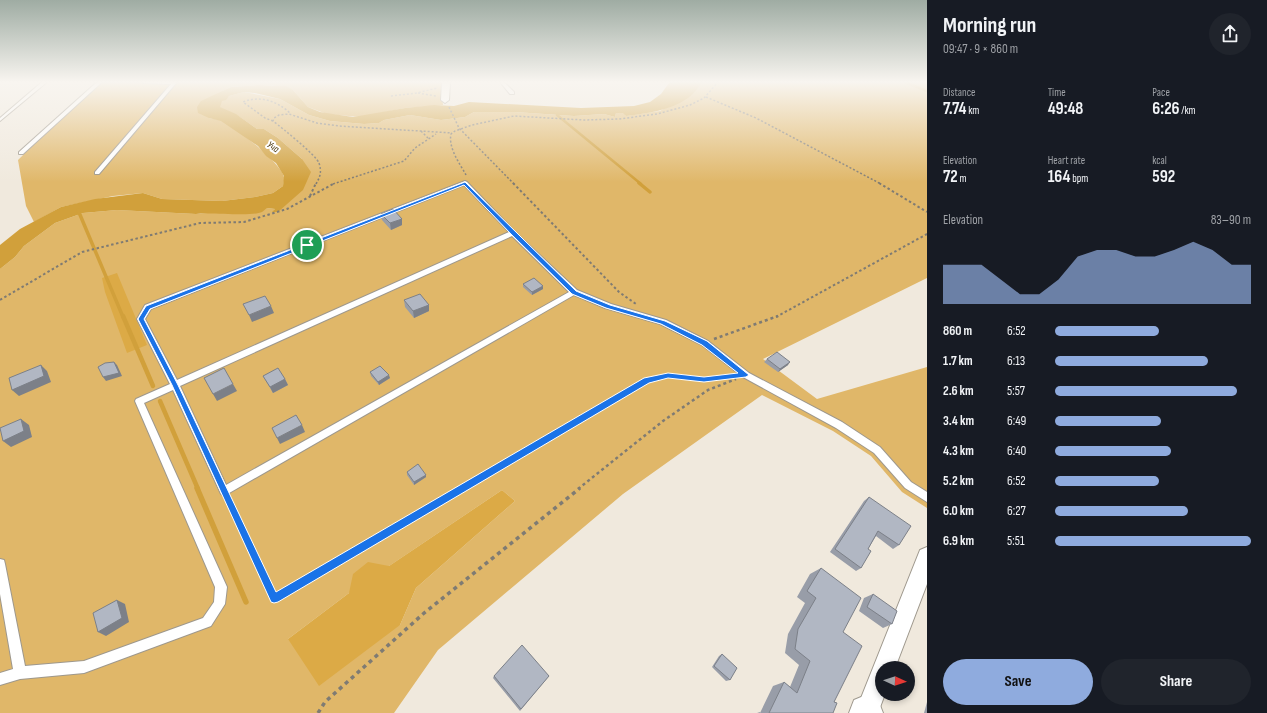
<!DOCTYPE html>
<html lang="en">
<head>
<meta charset="utf-8">
<style>
	:root { --surface:#171b24; --page:#20242c; --text:#f1f3f6; --muted:#9ea1a6; --accent:#8fabde }
	body { margin:0; font-family:"Sofia Sans Condensed",sans-serif; background:var(--page); color:var(--text); height:100vh; display:flex; flex-direction:column; font-size:15px; white-space:nowrap }
	* { box-sizing:border-box; margin:0 }
	p { font-size:13px; color:var(--muted) }
	.icon { flex:none; width:22px; height:22px; fill:none; stroke:currentColor; stroke-width:2; stroke-linecap:round; stroke-linejoin:round }
	.map { position:relative; flex:1; overflow:hidden }
	.details { display:flex; flex-direction:column; background:var(--surface); width:340px }
	.details>* { flex:none }
	.needle { width:26px; rotate:93deg }
	.buttons { position:absolute; left:875px; top:661px; display:grid; gap:8px }
	.buttons a { display:grid; place-items:center; width:40px; height:40px; border-radius:50%; background:var(--surface); box-shadow:0 2px 6px #0003; font-size:20px }
	.pin { position:absolute; display:grid; place-items:center; width:34px; height:34px; color:#fff; margin:-17px; border:2px solid #fff; border-radius:50%; box-shadow:0 1px 4px #0007 }
	.round { display:grid; place-items:center; flex:none; width:42px; height:42px; border-radius:21px; background:var(--page) }
	.overview { display:flex; align-items:center; justify-content:space-between; height:68px; padding:0 16px }
	h1 { font-size:22px; font-weight:700; line-height:30px }
	.figures { display:grid; grid-template-columns:repeat(3,1fr); gap:6px; height:68px; padding:4px 16px }
	.figures div { display:grid; align-content:center }
	.figures b { font-size:17px; font-weight:700 }
	.figures small { font-size:11px; font-weight:400 }
	.figures p { font-size:11px }
	.chart { height:112px; padding:8px 16px }
	.chart p { display:flex; justify-content:space-between }
	.chart svg { width:100%; height:72px; margin-top:4px; fill:var(--accent); opacity:.7 }
	.primary-button { display:flex; gap:8px; margin-top:auto; padding:8px 16px }
	.primary-button a { flex:1; height:46px; border-radius:24px; background:var(--accent); color:#111; font-size:16px; font-weight:700; line-height:46px; text-align:center }
	.primary-button a+a { background:var(--page); color:var(--text) }
	ul { padding:0 16px; list-style:none; font-size:13px }
	li { display:grid; grid-template-columns:64px 48px 1fr; align-items:center; height:30px }
	li i { height:10px; border-radius:5px; background:var(--accent) }
	main { display:flex; flex:1; min-height:0 }
	.map>svg:first-child { display:block }
	.green { fill:#e0b769; fill-rule:evenodd }
	.forest { fill:#dcaa46 }
	.water { fill:#d1a03b }
	.lines { fill:none; stroke-linecap:round; stroke-linejoin:round }
	.stream-far3 { stroke:#d1a03b; stroke-width:2.5 }
	.stream-far2 { stroke:#d1a03b; stroke-width:3.5 }
	.stream-far1 { stroke:#d1a03b; stroke-width:4.5 }
	.stream { stroke:#d1a03b; stroke-width:5.5 }
	.lane-casing { stroke:#9e988d; stroke-width:2 }
	.street-casing { stroke:#9e988d; stroke-width:2 }
	.secondary-casing { stroke:#9e988d; stroke-width:2 }
	.path-far3 { stroke:#7f7b73; stroke-width:1.5; stroke-dasharray:2 2; stroke-linecap:butt }
	.path-far2 { stroke:#7f7b73; stroke-width:2; stroke-dasharray:2.5 2.5; stroke-linecap:butt }
	.path-far1 { stroke:#7f7b73; stroke-width:2.5; stroke-dasharray:3 3; stroke-linecap:butt }
	.path { stroke:#7f7b73; stroke-width:3.5; stroke-dasharray:4 4; stroke-linecap:butt }
	.lane { fill:#fff; fill-rule:evenodd }
	.street { fill:#fff; fill-rule:evenodd }
	.secondary { fill:#fff; fill-rule:evenodd }
	.wall { fill:#989da8 }
	.shaded-wall { fill:#7c8088 }
	.building { fill:#b1b7c3; stroke:#7c8088 }
	.route { fill:#1a73e8; stroke:#fff; fill-rule:evenodd }
	.labels { text-anchor:middle; dominant-baseline:central; stroke-width:4; stroke-linejoin:round; paint-order:stroke }
	.far-water-label { font-size:10px; font-style:italic; fill:#453105; stroke:#fff }
</style>
</head>
<body>
<main>
<div class="map">
<svg width="927" height="713" viewBox="0 0 927 713">
	<rect width="100%" height="100%" fill="#f0e9dd"/>
	<path class="green" d="M97,82H444L442,96L443,105L405,108L360,117L327,114L308,107L293,90L273,85H258L231,87L223,91L209,118C212,119 217,119 221,120C233,125 282,164 284,177C285,179 283,184 283,186L273,193L255,197L222,201L162,199L143,193L113,196L61,207L34,222L26,206L18,160Z
		M703,82H927V278L763,359L817,399L927,367V508L902,492L871,456L833,431L762,395L623,494L438,650L394,713H0V269L15,257L24,246L55,223L83,213L117,210L196,214L267,208L275,209L273,212L278,211L295,196L302,159L278,138L264,129H257L240,117L219,107L221,101L229,96L244,92L280,99L309,115L330,121L364,124L379,123L384,120L410,115L441,120L465,117L474,112H515L574,116L604,114L615,117L616,113H624L626,116L660,111L697,88ZM502,490L515,501L416,588L400,625L288,639L349,593Z"/>
	<path class="forest" d="M117,273L147,345L127,353L105,292L102,278Z
		M502,490L515,501L416,588L400,625L319,686L288,639L349,593L353,574L368,562L389,566Z"/>
	<path class="water" d="M673,82H703C698,87 694,94 688,98C669,111 648,113 626,116L623,113H616L615,117L604,114L574,116L515,112H474L465,117L441,120L410,115L384,120L379,123L364,124L330,121L309,115L280,99L255,93L244,92L229,96L226,100L222,101L220,107L236,114L257,129H264L278,138L302,159L311,172L303,190L278,212H272L275,209L267,208C265,209 264,211 262,212C252,217 211,212 196,214L117,210L83,213L55,223L24,246L15,257L0,269V245L20,229L61,207L95,199L143,193L162,199L222,201L255,197L273,193L283,186L284,176L276,163L266,156L258,146L221,121L209,118L198,113L197,107L201,101L231,87L258,85L286,86L293,90L308,107L320,112L353,117L405,108L434,105L454,106L469,102L581,108L634,106L650,102L661,94L669,83Z"/>
	<g class="lines">
		<path class="stream-far3" d="M905,82L927,91
			M557,115L641,184"/>
		<path class="stream-far2" d="M639,183L650,192
			M78,210L123,317"/>
		<path class="stream-far1" d="M123,316L153,386
			M160,401L198,489"/>
		<path class="stream" d="M197,488L246,602"/>
		<g class="lane-casing">
			<path id="lane" d="M42,82H47L0,121V118Z
				M97,82H102L23,154H19V152Z
				M142,82H177L99,174H95V172L171,84L144,83Z
				M500,82H504L514,92V94H510Z
				M465,181L467,182L515,232L577,290L611,304L666,320L708,341L749,373L842,422L880,447L911,482L927,492V502L905,488L874,453L836,428L743,377L702,345L660,324L605,308L574,295L224,496L221,494L173,390L144,403L227,587L225,604L211,626L84,673L20,679L0,685V673L13,669L0,594V559L4,560L5,564L25,666L84,661L203,618L214,602L215,587L135,401L136,399L170,384L137,319L145,305ZM464,185L509,232L177,380L145,319L151,309ZM512,236L569,292L226,485L180,386Z"/>
		</g>
		<g class="street-casing">
			<path id="street" d="M442,82H450L449,100L445,103L441,100Z
				M927,547V584L895,668H882V694H885L879,710L880,713H855L920,550Z"/>
		</g>
		<g class="secondary-casing">
			<path id="secondary" d="M866,695L878,700L883,713H849L854,700Z"/>
		</g>
		<path class="path-far3" d="M418,93L436,96
			M391,96L417,93L437,88
			M706,97L756,118L881,184
			M449,107L459,128L514,184
			M273,121L265,118L243,102C260,95 277,101 290,113
			M421,131L428,138
			M466,175C460,164 448,148 451,134L455,131L472,125L514,116L584,120L619,119L657,114L690,105L704,98L718,82
			M316,184C320,177 322,172 319,163C316,155 282,128 273,121L274,118L279,115L289,114L317,123L339,126L452,133
			M333,184L404,161L415,148L436,134"/>
		<path class="path-far2" d="M513,183L619,292L636,304
			M879,183L927,212
			M310,196L316,183
			M0,300L82,252L200,223L244,222L287,209L335,183
			M776,317L927,234"/>
		<path class="path-far1" d="M714,339L778,316
			M462,489L647,380L668,376L704,379L731,376
			M578,489L663,421L708,390L736,379"/>
		<path class="path" d="M229,501L275,599L463,488
			M318,713L325,702L423,614L580,488"/>
		<use href="#lane" class="lane"/>
		<use href="#street" class="street"/>
		<use href="#secondary" class="secondary"/>
	</g>
	<path class="wall" d="M381,214L402,219V225L391,230L382,220Z
		M523,284L543,289L532,295L523,287Z
		M404,300L429,305V311L414,318L405,307Z
		M767,359L788,365L778,372L764,362Z
		M370,372L390,378L379,385L371,376Z
		M263,376L285,379L288,385L273,393Z
		M407,472L426,477L414,485L407,475Z
		M869,497L899,545L893,549L876,536L868,549L861,568L856,571L830,552L864,501Z
		M821,568L843,632L833,713H757L760,712V713L773,686L784,682L790,687L799,665L785,653L788,634L805,603L797,597L810,574Z
		M873,594L892,624L883,628L859,611L864,598Z
		M722,654L730,680L726,681L712,667L719,656Z
		M494,676H549L520,711L493,678Z
		M927,702V713H924Z"/>
	<path class="shaded-wall" d="M402,219V225L391,230L390,223Z
		M543,286V289L532,295V292Z
		M429,305V311L414,318L413,311Z
		M271,306L274,313L252,322L249,315Z
		M114,362L117,365L122,376L106,381L103,377Z
		M790,362L788,365L778,372L780,369Z
		M41,365L47,371L51,382L19,396L12,390Z
		M389,375L390,378L379,385L378,382Z
		M285,379L288,385L273,393L270,387Z
		M233,384L237,391L217,401L213,394Z
		M21,419L29,425L32,437L11,447L3,441Z
		M302,425L305,432L280,444L277,438Z
		M426,475V477L414,485V482Z
		M117,600L125,604L129,622L106,636L98,632Z"/>
	<path class="building" d="M393,209L402,219L390,223L381,214Z
		M534,278L543,286L532,292L523,284Z
		M420,294L429,305L413,311L404,300Z
		M265,296L271,306L249,315L243,304Z
		M777,352L790,362L780,369L767,359Z
		M114,362L119,373L103,377L98,367L105,363Z
		M41,365L44,376L12,390L9,378Z
		M380,366L389,375L378,382L370,372Z
		M224,368L233,384L213,394L204,378Z
		M278,368L285,379L270,387L263,376Z
		M296,415L302,425L277,438L272,428Z
		M21,419L24,431L3,441L0,428Z
		M418,464L426,475L414,482L407,472Z
		M869,497L911,526L899,545L878,531L868,549L871,551L861,568L835,549Z
		M821,568L861,598L843,632L862,646L834,702L837,703L833,713H769L784,682L797,693L810,661L795,649L798,629L816,598L807,591Z
		M873,594L897,611L892,624L867,607Z
		M117,600L122,618L98,632L93,613Z
		M522,645L549,676L521,709L494,676Z
		M722,654L737,668L730,680L714,666Z"/>
	<linearGradient id="sky" x2="0" y2="1"><stop stop-color="#9faca3"/><stop offset="0.45" stop-color="#f8f5f0"/><stop offset="1" stop-color="#f8f5f0" stop-opacity="0"/></linearGradient>
	<rect width="927" height="182" fill="url(#sky)"/>
	<path class="route" d="M465,182L576,291L610,305L665,321L707,341L749,375L746,377L704,382L668,378L649,383L278,602L274,603L271,602L172,385L138,319L146,306ZM464,185L511,234L572,294L606,308L661,324L702,345L738,373L704,377L668,373L644,378L276,592L178,385L144,319L150,309Z"/>
	<g class="labels">
		<g class="far-water-label">
			<text transform="translate(273 147) rotate(33)">Уча</text>
		</g>
	</g>
</svg>
<div class="buttons">
<a><svg class="needle" viewBox="-14 -14 28 28"><path d="M0-13l5 13h-10z" fill="#e53935"/><path d="M0 13l5-13h-10z" fill="#9ea1a6"/></svg></a>
</div>
<div class="pin" style="left:307px;top:245px;background:#1e9e55"><svg class="icon" aria-label="arrive" viewBox="0 0 24 24"><path d="M6 21V4h12l-3 4 3 4H6"/></svg></div>
</div>
<section class="details">
<div class="overview"><div><h1>Morning run</h1><p>09:47 · 9 × 860 m</p></div><a class="round"><svg class="icon" aria-label="share" viewBox="0 0 24 24"><path d="M12 15V3M7 8l5-5 5 5M5 13v7h14v-7"/></svg></a></div>
<div class="figures">
<div><p>Distance</p><b>7.74<small> km</small></b></div>
<div><p>Time</p><b>49:48</b></div>
<div><p>Pace</p><b>6:26<small> /km</small></b></div>
</div>
<div class="figures">
<div><p>Elevation</p><b>72<small> m</small></b></div>
<div><p>Heart rate</p><b>164<small> bpm</small></b></div>
<div><p>kcal</p><b>592</b></div>
</div>
<div class="chart"><p><span>Elevation</span>83–90 m</p>
<svg viewBox="0 0 160 44" preserveAspectRatio="none"><path d="M0 44V20L10 20L20 20L30 29L40 38L50 38L60 29L70 15L80 11L90 11L100 15L110 15L120 11L130 6L140 11L150 20L160 20V44z"/></svg>
</div>
<ul>
<li><b>860 m</b>6:52<i style="width:53%"></i></li>
<li><b>1.7 km</b>6:13<i style="width:78%"></i></li>
<li><b>2.6 km</b>5:57<i style="width:93%"></i></li>
<li><b>3.4 km</b>6:49<i style="width:54%"></i></li>
<li><b>4.3 km</b>6:40<i style="width:59%"></i></li>
<li><b>5.2 km</b>6:52<i style="width:53%"></i></li>
<li><b>6.0 km</b>6:27<i style="width:68%"></i></li>
<li><b>6.9 km</b>5:51<i style="width:100%"></i></li>
</ul>
<div class="primary-button"><a>Save</a><a>Share</a></div>
</section>
</main>
</body>
</html>
